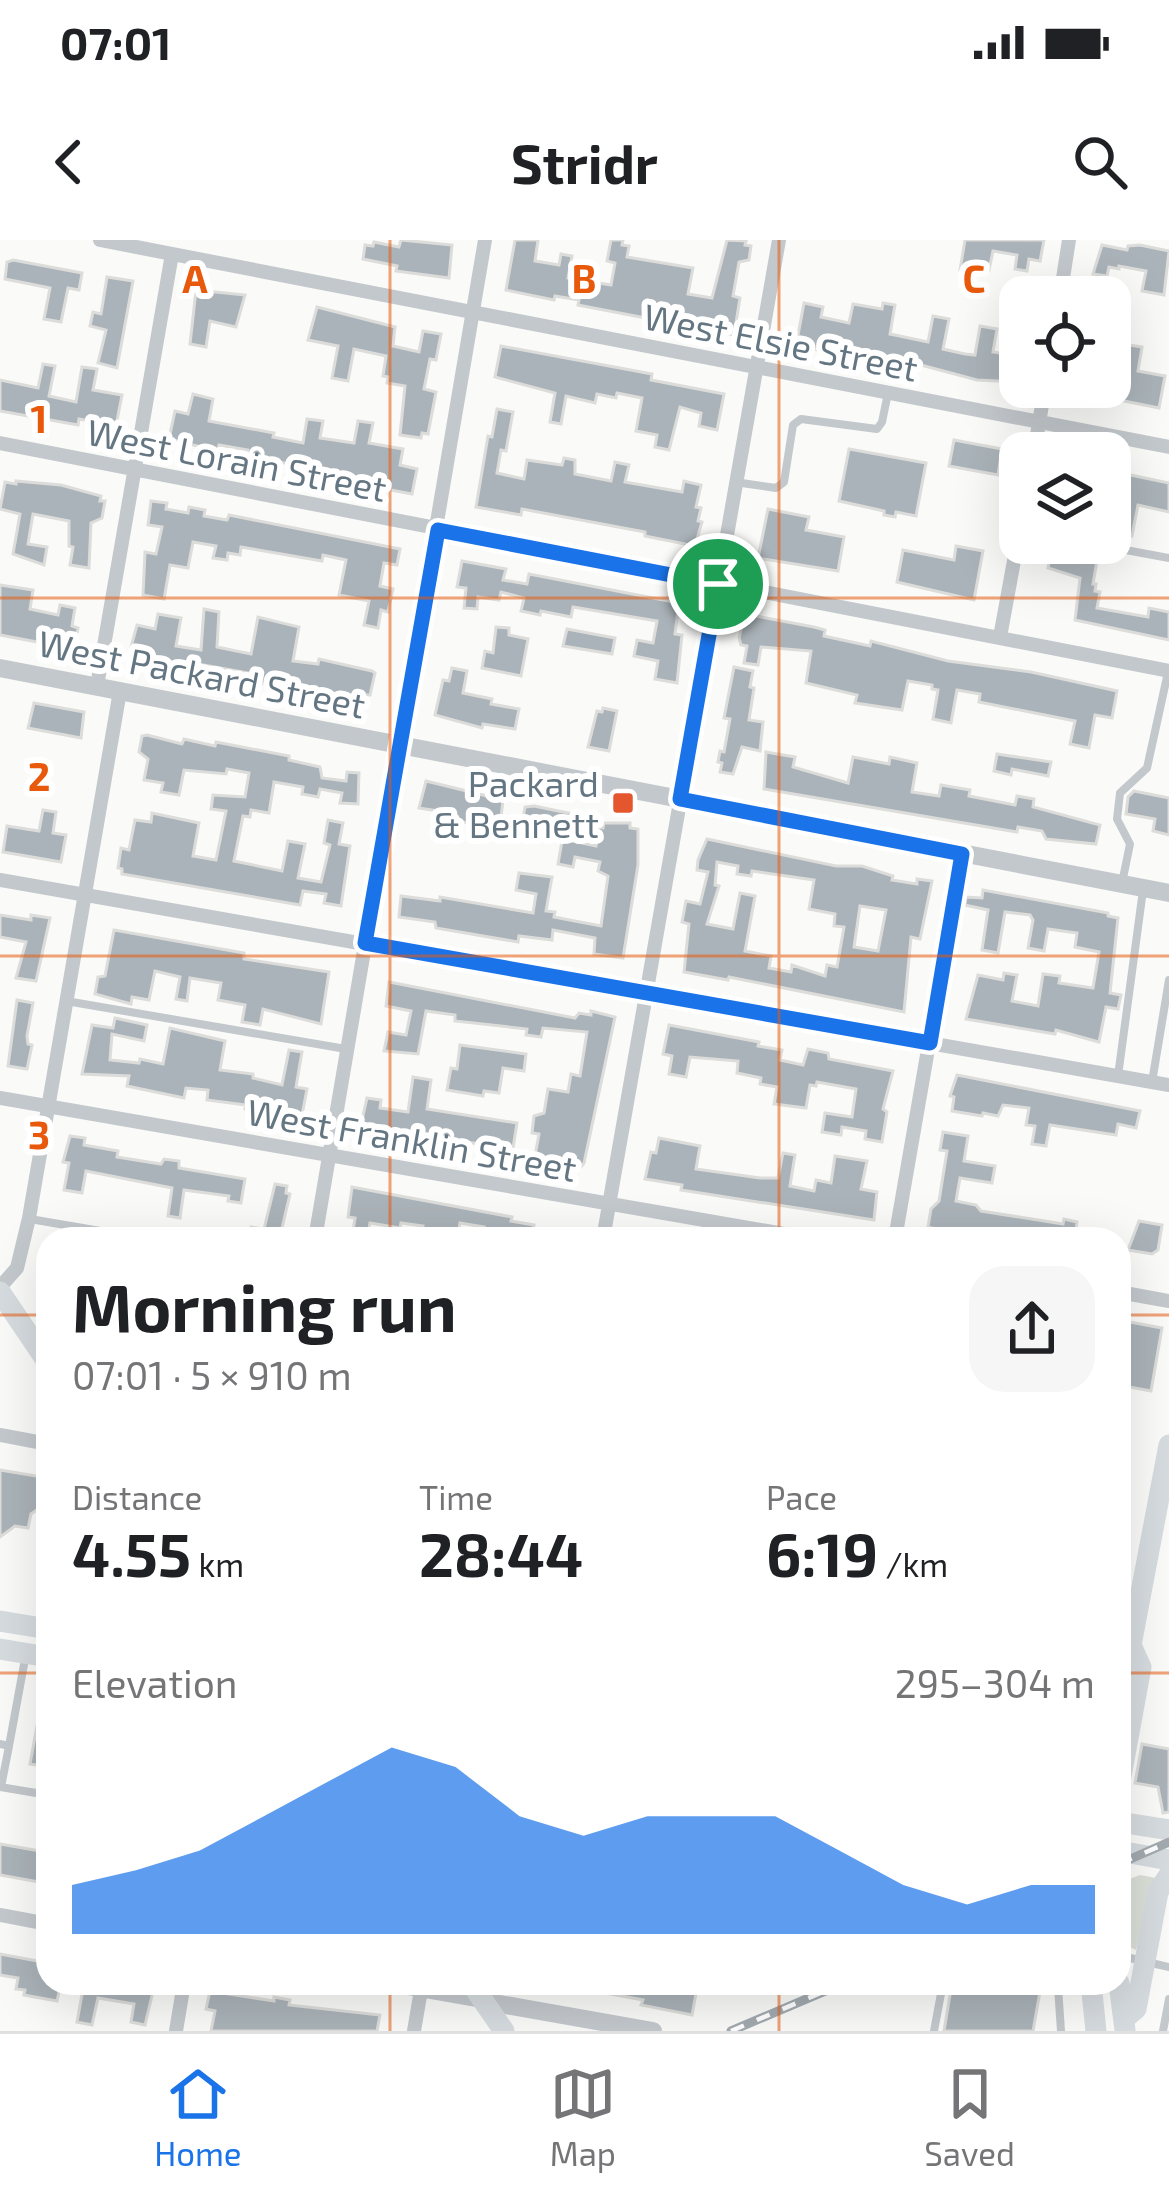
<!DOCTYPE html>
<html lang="en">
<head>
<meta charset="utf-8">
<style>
	:root { --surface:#fff; --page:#f6f6f6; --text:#202124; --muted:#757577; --line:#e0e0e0; --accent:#1a73e8 }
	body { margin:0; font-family:"Exo 2",sans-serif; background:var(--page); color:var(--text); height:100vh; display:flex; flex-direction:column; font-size:45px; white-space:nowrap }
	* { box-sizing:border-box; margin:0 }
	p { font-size:39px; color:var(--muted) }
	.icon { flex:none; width:66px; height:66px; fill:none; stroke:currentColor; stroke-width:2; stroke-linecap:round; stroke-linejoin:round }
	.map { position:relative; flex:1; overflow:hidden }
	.sheet { position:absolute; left:36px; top:987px; width:1095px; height:768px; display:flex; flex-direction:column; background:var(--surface); border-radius:36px; box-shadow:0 12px 48px #0002 }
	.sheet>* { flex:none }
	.tools { position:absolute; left:999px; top:36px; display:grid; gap:24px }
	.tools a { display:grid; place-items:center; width:132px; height:132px; border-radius:24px; background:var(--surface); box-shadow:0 12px 48px #0002; font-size:60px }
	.pin { position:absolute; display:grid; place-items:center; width:102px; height:102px; color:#fff; margin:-51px; border:6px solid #fff; border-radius:50%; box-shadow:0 3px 12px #0007 }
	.round { display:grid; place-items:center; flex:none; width:126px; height:126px; border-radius:36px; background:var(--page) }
	.overview { display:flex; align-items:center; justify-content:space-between; height:204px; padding:0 36px }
	h1 { font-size:66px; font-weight:700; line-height:90px }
	.figures { display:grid; grid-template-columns:repeat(3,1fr); gap:18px; height:204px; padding:12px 36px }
	.figures div { display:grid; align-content:center }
	.figures b { font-size:60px; font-weight:700 }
	.figures small { font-size:33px; font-weight:400 }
	.figures p { font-size:33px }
	.chart { height:336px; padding:24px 36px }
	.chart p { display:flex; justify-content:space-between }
	.chart svg { width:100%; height:216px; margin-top:12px; fill:var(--accent); opacity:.7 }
	.status { display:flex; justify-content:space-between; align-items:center; height:84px; padding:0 60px; background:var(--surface); direction:ltr }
	.status svg { height:33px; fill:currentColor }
	header { display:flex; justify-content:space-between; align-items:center; height:156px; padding:0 36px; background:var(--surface); font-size:54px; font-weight:700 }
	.tab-bar { display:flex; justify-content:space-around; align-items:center; height:168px; border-top:3px solid var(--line); background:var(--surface); font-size:33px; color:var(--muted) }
	.tab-bar a { display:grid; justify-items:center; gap:6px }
	.tab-bar .active { color:var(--accent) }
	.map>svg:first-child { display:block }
	.green { fill:#dadfd7 }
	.building { fill:#aab3b9; stroke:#dcdcda; stroke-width:3; fill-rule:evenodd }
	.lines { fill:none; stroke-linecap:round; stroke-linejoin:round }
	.service { stroke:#c3c8cc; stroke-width:8 }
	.minor { stroke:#c3c8cc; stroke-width:14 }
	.tertiary { stroke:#c3c8cc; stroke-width:18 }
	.secondary { stroke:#d6dbdf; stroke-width:21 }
	.primary { stroke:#d6dbdf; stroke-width:21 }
	.rail-casing { stroke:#a2aab0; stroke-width:9 }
	.rail { stroke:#fff; stroke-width:4.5; stroke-dasharray:14; stroke-linecap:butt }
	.route-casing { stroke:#fff; stroke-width:24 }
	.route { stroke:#1a73e8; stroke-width:15 }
	.grid { fill:none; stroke:#e8590c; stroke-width:3; stroke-opacity:0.55 }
	.poi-dot { fill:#e4572e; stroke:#fff; stroke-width:4.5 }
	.labels { text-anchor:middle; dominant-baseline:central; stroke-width:12; stroke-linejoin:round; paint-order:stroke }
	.street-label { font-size:36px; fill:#657683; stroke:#fff }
	.poi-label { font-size:36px; fill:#657683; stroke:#fff; text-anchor:end }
	.grid-label { font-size:39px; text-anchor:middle; font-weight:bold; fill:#e8590c; stroke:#fff; stroke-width:12; stroke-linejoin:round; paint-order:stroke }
</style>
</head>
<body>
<div class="status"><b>07:01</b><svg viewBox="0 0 49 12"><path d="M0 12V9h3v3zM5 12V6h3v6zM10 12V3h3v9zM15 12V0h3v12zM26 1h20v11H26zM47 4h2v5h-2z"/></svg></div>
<header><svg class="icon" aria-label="back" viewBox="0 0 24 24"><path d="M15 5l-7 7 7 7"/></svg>Stridr<svg class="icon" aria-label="search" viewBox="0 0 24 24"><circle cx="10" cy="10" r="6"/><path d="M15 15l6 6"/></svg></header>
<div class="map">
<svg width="1169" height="1791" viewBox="0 0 1169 1791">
	<rect width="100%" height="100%" fill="#fafaf8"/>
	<path class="green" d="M1140,1635L1156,1638L1136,1710C1111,1701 1119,1666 1119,1643Z"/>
	<path class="building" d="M401,0L452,5L449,38L396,31L397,26L363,19L365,5L373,6L374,2L399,7Z
		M515,0H538L535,21L559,25L561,14L572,16L568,38L611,45L615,23L607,21L611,0H623L622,5L629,6L627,17L693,28L688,54L712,58L727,0L746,1L745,5L751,6L749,20L739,22L733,56L740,58L734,95L578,65L579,60L555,56L554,60L506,50Z
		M965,0H1044L1040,21L1029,19L1027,31L1015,29L1017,15L993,11L989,30L973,27L972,32L960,30Z
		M1102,5L1127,10L1128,6L1140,5L1169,11L1164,55L1142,51L1146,31L1119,26V29L1109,27L1107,36L1093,34Z
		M13,20L82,33L79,50L68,48L61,82L44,79L50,48L5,39L7,22Z
		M107,37L133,41L117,128L98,123L106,90L90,86L93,72L101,74Z
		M196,50L245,55L236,87L210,81L206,107L190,104Z
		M804,63L823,67L821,77L849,83L853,64L882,69L883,63L895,65L890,94L928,102L933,76L949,79L943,109L965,114L975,115L980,86L997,89L993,112L1020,116L1019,142L977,140L906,121V124L883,122L796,106Z
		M317,67L395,87L393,106L419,112L423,91L441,94L436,120L430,119L424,149L436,152L428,194L422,193L421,198L400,195L405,146L387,143L388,137L383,136L386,116L354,109L348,141L332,138L338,106L308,100Z
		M1129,105L1142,107L1138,131L1165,136L1159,168L1084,153V147H1110L1112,128L1125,131Z
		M501,106L652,134L651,140L724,154L717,190L699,186L701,173L680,167L669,210L655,207L657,195L636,191L642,158L617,153L616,158L597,154L595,163L566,156L561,184L550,182L555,153L495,137Z
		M43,124L55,126L49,156L76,162L82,127L97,129L93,150L122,155L116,186L79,179L78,185L0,171V140L38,148Z
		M193,154L213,159L209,181L274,193L273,197L303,203L307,179L323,181L320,198L354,203L358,181L373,183L369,203L403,209L400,225L417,229L412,254L322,237L324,230L250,217L248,210L219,205L217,211L169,199L175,171L188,174Z
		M497,169L513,172L506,211L501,210L497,233L524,239L527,220L562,225L564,218L575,220V234L611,241L615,222L629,225L625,242L682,252L684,241L701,245L696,267L701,268L698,281L702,282L695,306L645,296V292L522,269L521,275L476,267L488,196L492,197Z
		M954,200L1002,209L998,235L949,226Z
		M849,209L926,223L916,276L896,272L895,277L884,275V271L839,261Z
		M1110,227L1122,229L1121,233L1169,243V272L1138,265L1132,296L1110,292L1116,262L1110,261Z
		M16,241L61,245L101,256L100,261H105L102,278L91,283L89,328L70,325L73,307L69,306V281L33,274L28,304L47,307L44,325L13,314L20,274L0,269L5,242L16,244Z
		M151,261L167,263L166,269L188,273L189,267L205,270L204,276L227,280L229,275L400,309L397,325L384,323L380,346L393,349L388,372L381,370L378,388L364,385L369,361L339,355L346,320L323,315L322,321L241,307L240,315L228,313L227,320L213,318L216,306L193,302L188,328L170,325L164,359L143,355L145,312L156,314L162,287L148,285Z
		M768,269L809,277L806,290L844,297L838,331L758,318Z
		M956,306L983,311L974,360L897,342L903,310L954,320Z
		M1052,308L1098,315L1093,344H1096L1095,351L1100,352L1097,368L1148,377L1149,368L1169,372V400L1075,380L1080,338L1048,328Z
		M462,321L506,329L503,340L527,344L529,334L679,363L675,394L682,395L677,443L655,439L658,421L634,416L637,400L653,403L657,381L573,367L571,377L541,371L540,375L521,371L524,358L501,352L499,360L478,357L477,369L464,368L466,348L457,347Z
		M0,345L33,350L30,369L58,375L60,365L75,368L72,386L78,388L74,409L0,395Z
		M204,369L219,372L217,407L251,414L258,377L299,387L293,421L318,424L319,419L372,431L375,433L370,455H365L364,461L319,454L320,450L284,449L247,440L248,433L187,422L185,430L133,420L135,408L131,407L137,385L155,389L158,374L181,378L176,406L201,410Z
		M745,374L814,387L825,390L824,396L870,406L871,401L948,421L1031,432L1117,451L1112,478L1095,475L1089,508L1070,504L1075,481L979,462L980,454L957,450L951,483L933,479L938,450L932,449V445L908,441L902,470L855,463L857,455L806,443L811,411L761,407L758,425L744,423L747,406L741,405L739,398Z
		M496,387L509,388V395L528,399L521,436L482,428L485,411L493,413Z
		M567,389L615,398L612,414L563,406Z
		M734,427L753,431L750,447L754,448L749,480L763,482L760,511L742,507L733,534L720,532L722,523L718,522L720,511L724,512L730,479L724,478Z
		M452,428L467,431L463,453L492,459L491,464L519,469L515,489L483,484L482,488L435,475L443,440L449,441Z
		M34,463L84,472L81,498L28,488Z
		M603,468L617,471L609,511L588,507L597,471L602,472Z
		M147,495L182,504L184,499L215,506L216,502L289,516V520L320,527L322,538L346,541L347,532L359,533L358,564L340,563L342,553L320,549L318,557L302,554L303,547L274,542L269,573L251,570L250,577L243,576L234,621L282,631L288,601L305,604L298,638L321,642L330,605L324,603L328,580L343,583L339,604L350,606L341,666L324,663L326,654L303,651L300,665L122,634V629L118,628L121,608L129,610L135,580L151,582L152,573L199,583L193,616L216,620L226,571L211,569L213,555L245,557L249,533L227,529L226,534L184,530L179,555L161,552L163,543L144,540L148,519L139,512L142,496Z
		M766,512L795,517L793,527L848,543L853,517L889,524L890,517L917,523L912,552L939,556L941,545L970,550L969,556L1015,565L1017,556L1034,559L1033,567L1100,585L1096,604L1046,599L1042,591L1018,587L1017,592L764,549Z
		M997,514L1051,522L1048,536L1012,529L1011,535L994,531Z
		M426,541L503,560L499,595L484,593L481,585L444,579L445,572L419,568Z
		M1134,551L1169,558V595L1153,591L1155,579L1126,574L1128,557Z
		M534,566L573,574L568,600L596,606L599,587L603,588L604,583H630V588L638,589V625L623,718L594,714L595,698L553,690L552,700L519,696L518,702L436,688L435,682L399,677L401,656L440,661V657L533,673L536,654L516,650L519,633L552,637L546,671L555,672L554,677L601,686L608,636L598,631L600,622L575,617L573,627L558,624L562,601L549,598L550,593L521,588L525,567Z
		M43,570L56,572L53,593L66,595L61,622L3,612L7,586L39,591Z
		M707,599L836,626H862L893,636L892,640L917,644V639L932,641L920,699L911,697L904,772L729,737L728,740L684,732L689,684L682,682L686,661L700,664L708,632L697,630L698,620ZM717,622L738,626L737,634L751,636L752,631L814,640L809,669L835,674L834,686L844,687L837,727L827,725L825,736L792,725L791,732L769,728L771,716L745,711L755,656L740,653L733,689L707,684L719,646L715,645ZM860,666L886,670L878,711L854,707Z
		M983,650L1108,673V676L1118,678L1110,753L1121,755L1118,769L1106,767L1099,802L1056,790L1055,794L966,779L978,735L1003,740L1004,733L1017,735L1012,761L1038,766L1043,734L1060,736L1059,743L1093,748L1099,712L1075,707L1077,693L1048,689L1044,711L1028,708L1033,680L1030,675L1005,672L998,713L982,710L988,670L965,665L966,657L982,658Z
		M0,675L31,680V675L50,678L36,741L16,738L26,702L0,697Z
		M114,690L244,713V719L329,732L321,784L263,769L260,785L242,782L245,765L218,760L221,743L190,738L187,761L176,759L180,737L155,731L149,760L132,757L131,764L95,754L98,737L105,736Z
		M389,742L575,778L579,773L591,775V771L615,777L584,923L581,927L561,925L535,916L539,894L532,893L534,876L544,873L548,849L568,852L571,834L580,836L587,792L543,788L541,797L526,795L527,789L455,781V775L426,771L418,814L384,811L388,792L406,795L411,771L386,766Z
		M17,760L33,763L27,796L28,804L32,805L27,829L8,826Z
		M115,778L147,785L144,801L112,794L110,820L139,823L140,819L163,824L170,788L225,801L220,830L253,834V838L282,845L289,810L302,812L296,847L307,849L302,875L263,867L262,873L245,869L246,865L207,860L208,850L186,848L184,858L127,846L129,836L82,834L92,785L113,788Z
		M669,785L759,802L758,806L782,810L780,820L803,825L808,809L828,813L829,819L893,831L883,869L887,872L882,902L865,899L866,891L842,887L841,895L822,892L825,873L852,877L856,849L817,842L816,846L810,845L806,868L774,864L777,847L760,844L761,838L737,833L738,821L690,817L686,837L669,834L672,816L663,814Z
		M460,805L526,814L524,831L503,828L499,853L484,851L483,856L447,850L451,828L457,829Z
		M957,835L1140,871L1136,888L1118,884L1116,895L1050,885L1046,906L1032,904L1035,886L1026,885L1029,868L1003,865L998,876L983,873L982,876L952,871L954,857L950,856Z
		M413,837L431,840L427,869L517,883L513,908L360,889L367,858L381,860L380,868L408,872Z
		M943,892L968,896L964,921L995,926L992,943L960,938L956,961L976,965L981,971L1063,984L1064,979L1077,982L1075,999H958L959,995L928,987L931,969L939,961L947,911L940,910Z
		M70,896L85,898L84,905L118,911L117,917L161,924L164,919L179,921V928L245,939L241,963L228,961L229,956L184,950L180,978L168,976L172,948L86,931L82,953L64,950L69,923L63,922Z
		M659,898L700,906L696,929L760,938H778L783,913L795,915L790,946L814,951L816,940L831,943L835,916L867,921L861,949L877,952L874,980L681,950L682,945L645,939L651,912L656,913Z
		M275,944L287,946L286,953L290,954L281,992L286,993V999H249L251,987L264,989Z
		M352,947L512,977L511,981L534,985L531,999L482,993L484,987L460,983L457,999H420L423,986L401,983L400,988L370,983L367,999H352L355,978L348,977Z
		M1139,981L1162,985L1158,1010L1152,1014L1128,1010Z
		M1119,1080L1162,1088L1151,1151L1119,1145Z
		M0,1230L48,1238L47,1263L31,1274L28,1288L15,1286L0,1297Z
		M42,1459L48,1460V1527L30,1524Z
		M1142,1504L1169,1509V1572L1163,1573L1158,1547L1135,1543Z
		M0,1604L40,1611L38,1622L43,1623L39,1642L0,1635Z
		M0,1714L48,1723V1743H61L57,1761L24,1755L25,1750L16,1749L18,1738L0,1735Z
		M84,1743H155L145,1785L131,1782L134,1764L98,1758L92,1785L77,1782Z
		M585,1743H698L692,1775L641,1765L643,1760L584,1749Z
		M952,1743L1041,1746L1033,1791H944Z
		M210,1751L274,1761V1757L290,1760L289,1765L380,1775L377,1791H211L215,1771L206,1769Z"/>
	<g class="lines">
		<path class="service" d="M735,242L776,248L784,242L793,185L801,179L877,189L882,182L888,153
			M1088,303L1169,318
			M1122,643L1130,604L1117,579L1120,553L1147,528L1168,432
			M66,761L346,809
			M1118,836L1143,650
			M1152,842L1169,740
			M30,979L147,999
			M0,1504L9,1506L1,1547
			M9,1506L25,1419
			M0,1547L48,1555
			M1119,1710L1130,1718L1169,1727
			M934,1791L943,1743
			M1061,1791L1058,1747L1084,1743
			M1163,1791L1169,1759"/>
		<path class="minor" d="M100,0L1169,207
			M1060,57L1069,0
			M0,203L1169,431
			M1034,213L1045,147
			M1000,397L1020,288
			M97,446L172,14
			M0,640L1169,845
			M0,858L813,999
			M315,999L485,0
			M603,999L779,0
			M895,999L962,614
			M0,1047L17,1028L29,978L120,451
			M1119,1052L1169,1061
			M0,1195L48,1204
			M0,1675L48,1684
			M380,1743L483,1761
			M176,1791L184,1743
			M414,1791L421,1750"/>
		<path class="tertiary" d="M0,428L1169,653
			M483,1761L653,1791"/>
		<path class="secondary" d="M0,1052L48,1123
			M471,1743L504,1791"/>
		<path class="primary" d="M0,1381L48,1389
			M0,1409L48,1417
			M1119,1419L1131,1405L1169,1205
			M1119,1547L1141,1427L1131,1405
			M1119,1582L1169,1590
			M1119,1611L1169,1620
			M1091,1743L1096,1791
			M1119,1743L1125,1790
			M1124,1779L1136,1769L1158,1652L1169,1635"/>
		<g class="rail-casing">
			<path id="rail" d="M1119,1624L1169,1602
				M731,1791L844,1743"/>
		</g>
		<use href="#rail" class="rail"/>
	</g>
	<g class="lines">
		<g class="route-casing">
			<path id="route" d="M438,290L718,344L680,559L962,614L930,803L365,703Z"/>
		</g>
		<use href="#route" class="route"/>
	</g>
	<path class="grid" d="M390,0V999M779,0V999M0,358H1169M0,716H1169M0,1075H48M1119,1075H1169M0,1433H48M1119,1433H1169M390,1743V1791M779,1743V1791"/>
	<rect class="poi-dot" x="611" y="551" width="24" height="24" rx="6"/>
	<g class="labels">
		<g class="street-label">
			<text transform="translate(781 101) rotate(11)">West Elsie Street</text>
			<text transform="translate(237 219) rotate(11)">West Lorain Street</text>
			<text transform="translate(202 433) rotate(11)">West Packard Street</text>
			<text transform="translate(412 899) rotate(10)">West Franklin Street</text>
		</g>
		<g class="poi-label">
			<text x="599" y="542">Packard<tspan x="599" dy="41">&amp; Bennett</tspan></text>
		</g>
	</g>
	<g class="grid-label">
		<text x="195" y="53">A</text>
		<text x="584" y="53">B</text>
		<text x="974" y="53">C</text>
		<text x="39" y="193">1</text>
		<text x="39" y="551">2</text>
		<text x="39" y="909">3</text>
	</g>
</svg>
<div class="tools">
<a><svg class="icon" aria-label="locate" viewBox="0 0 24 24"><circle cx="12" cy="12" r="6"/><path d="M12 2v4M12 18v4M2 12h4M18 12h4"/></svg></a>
<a><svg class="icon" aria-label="layers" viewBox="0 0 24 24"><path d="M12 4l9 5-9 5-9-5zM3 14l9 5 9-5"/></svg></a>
</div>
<div class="pin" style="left:718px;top:344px;background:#1e9e55"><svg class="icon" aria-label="arrive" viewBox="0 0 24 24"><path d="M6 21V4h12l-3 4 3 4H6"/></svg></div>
<section class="sheet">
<div class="overview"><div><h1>Morning run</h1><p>07:01 · 5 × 910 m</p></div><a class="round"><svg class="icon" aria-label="share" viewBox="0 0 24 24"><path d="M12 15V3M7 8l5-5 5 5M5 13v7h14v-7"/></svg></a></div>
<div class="figures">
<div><p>Distance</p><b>4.55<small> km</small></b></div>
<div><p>Time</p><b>28:44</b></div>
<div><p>Pace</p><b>6:19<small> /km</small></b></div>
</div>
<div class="chart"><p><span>Elevation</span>295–304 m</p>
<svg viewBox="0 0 160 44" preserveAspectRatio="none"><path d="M0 44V34L10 31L20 27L30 20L40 13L50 6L60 10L70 20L80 24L90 20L100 20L110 20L120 27L130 34L140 38L150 34L160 34V44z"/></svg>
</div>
</section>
</div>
<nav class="tab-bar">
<a class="active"><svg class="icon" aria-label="home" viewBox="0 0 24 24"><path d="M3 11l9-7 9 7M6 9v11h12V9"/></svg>Home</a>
<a><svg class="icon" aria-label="map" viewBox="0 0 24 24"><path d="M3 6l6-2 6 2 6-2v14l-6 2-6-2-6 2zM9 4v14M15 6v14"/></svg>Map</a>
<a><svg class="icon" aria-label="saved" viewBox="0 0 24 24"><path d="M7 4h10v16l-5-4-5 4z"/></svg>Saved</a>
</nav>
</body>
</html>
